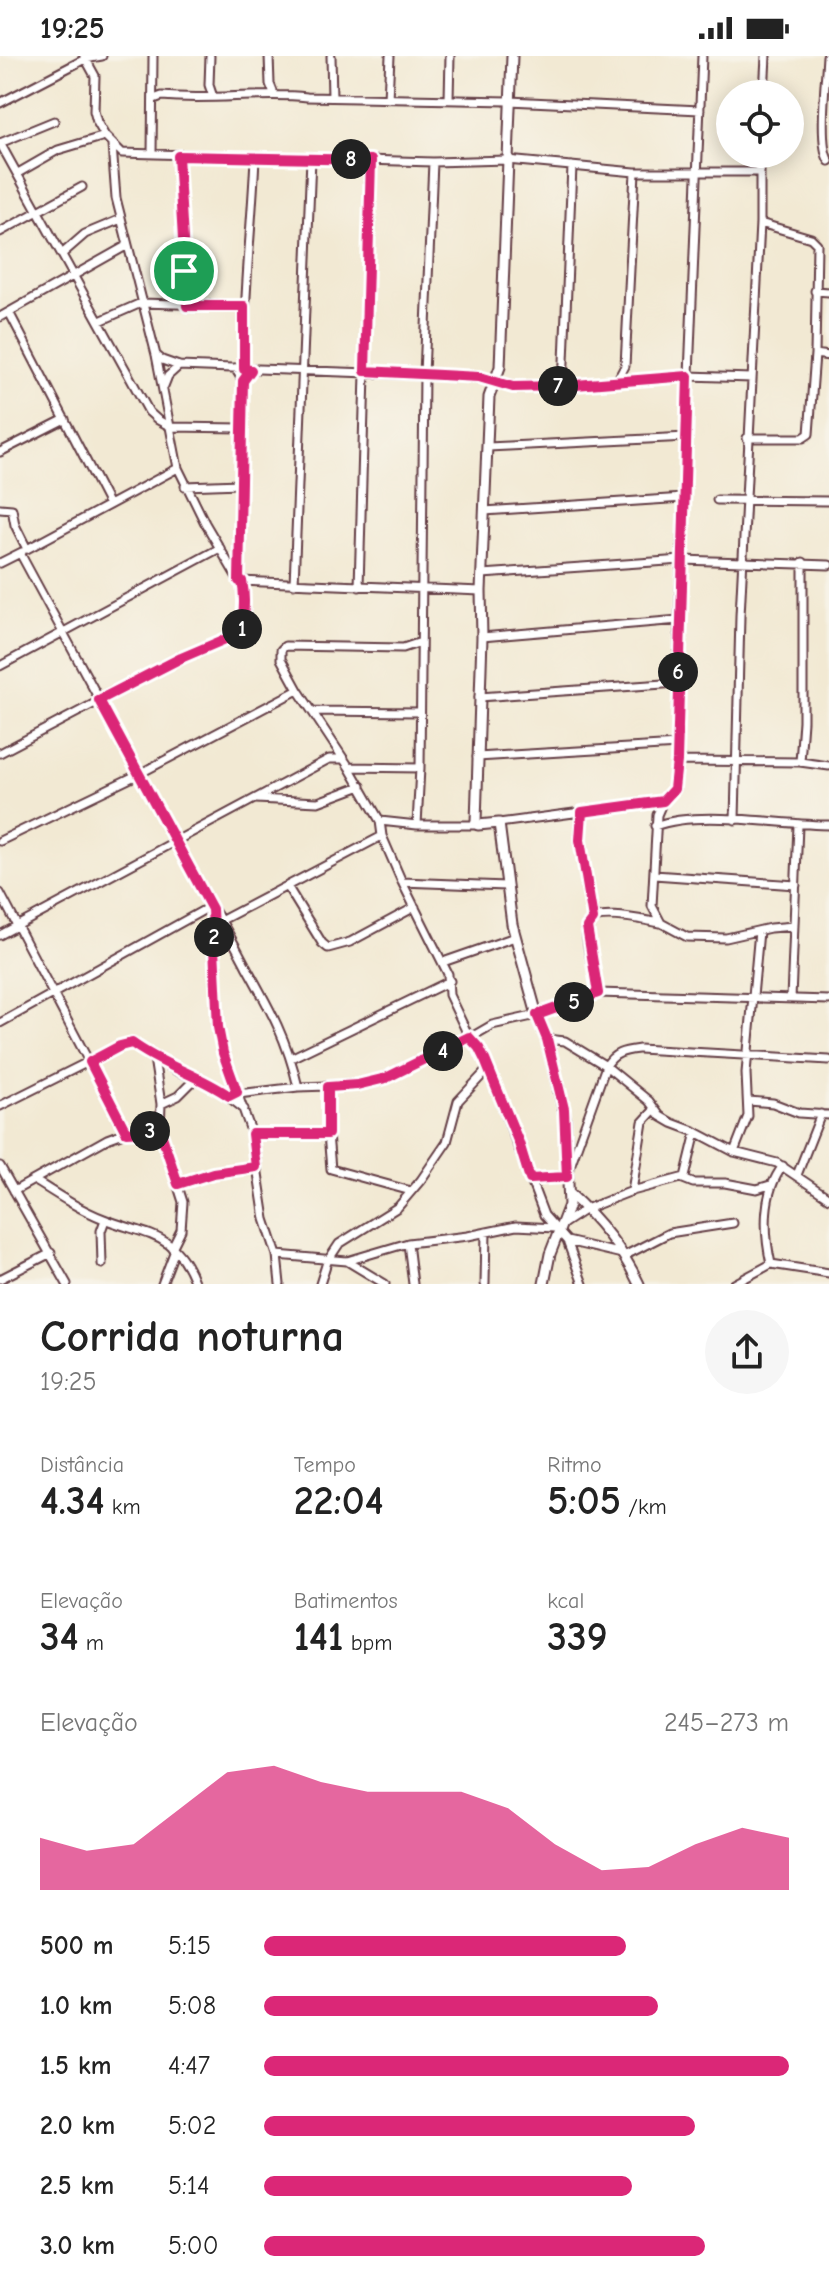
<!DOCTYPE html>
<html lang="pt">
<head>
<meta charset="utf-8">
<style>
	:root { --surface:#fff; --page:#f6f6f6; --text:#222; --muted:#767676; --accent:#db2777 }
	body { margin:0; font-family:"Comic Neue",sans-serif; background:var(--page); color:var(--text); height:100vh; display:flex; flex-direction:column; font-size:30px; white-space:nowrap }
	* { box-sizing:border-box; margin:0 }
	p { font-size:26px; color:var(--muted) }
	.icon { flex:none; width:44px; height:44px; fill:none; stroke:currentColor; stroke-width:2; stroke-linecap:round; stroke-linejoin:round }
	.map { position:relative; height:1228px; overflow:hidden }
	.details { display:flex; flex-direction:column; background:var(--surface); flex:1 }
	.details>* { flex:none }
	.tools { position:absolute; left:716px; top:24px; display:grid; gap:16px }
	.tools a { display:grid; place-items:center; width:88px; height:88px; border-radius:50%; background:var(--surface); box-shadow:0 4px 20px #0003; font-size:40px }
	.pin { position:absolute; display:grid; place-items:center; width:68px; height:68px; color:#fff; margin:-34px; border:4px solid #fff; border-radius:50%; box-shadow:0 2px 8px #0007 }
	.km { position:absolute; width:40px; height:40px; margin:-20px; border-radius:50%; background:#222; color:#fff; font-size:22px; line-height:40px; text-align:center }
	.round { display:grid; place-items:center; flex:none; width:84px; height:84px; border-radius:42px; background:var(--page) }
	.summary { display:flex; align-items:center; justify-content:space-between; height:136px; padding:0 40px }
	h1 { font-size:44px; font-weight:700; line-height:60px }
	.figures { display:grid; grid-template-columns:repeat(3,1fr); gap:12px; height:136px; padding:8px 40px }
	.figures div { display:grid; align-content:center }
	.figures b { font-size:40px; font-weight:700 }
	.figures small { font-size:22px; font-weight:400 }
	.figures p { font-size:22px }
	.chart { height:224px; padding:16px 40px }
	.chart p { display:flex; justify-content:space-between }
	.chart svg { width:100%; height:144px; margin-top:8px; fill:var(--accent); opacity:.7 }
	ul { padding:0 40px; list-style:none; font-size:26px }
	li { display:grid; grid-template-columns:128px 96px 1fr; align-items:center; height:60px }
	li i { height:20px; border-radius:10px; background:var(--accent) }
	.status { display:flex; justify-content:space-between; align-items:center; height:56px; padding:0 40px; background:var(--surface); direction:ltr }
	.status svg { height:22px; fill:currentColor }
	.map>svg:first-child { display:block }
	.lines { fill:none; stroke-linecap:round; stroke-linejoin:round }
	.minor-casing { stroke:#633d44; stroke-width:11 }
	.tertiary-casing { stroke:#633d44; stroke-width:13 }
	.minor { stroke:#fff; stroke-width:7 }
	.tertiary { stroke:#fff; stroke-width:9 }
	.route-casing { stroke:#fff; stroke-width:16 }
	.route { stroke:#db2777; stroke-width:10 }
</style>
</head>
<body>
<div class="status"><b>19:25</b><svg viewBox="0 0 49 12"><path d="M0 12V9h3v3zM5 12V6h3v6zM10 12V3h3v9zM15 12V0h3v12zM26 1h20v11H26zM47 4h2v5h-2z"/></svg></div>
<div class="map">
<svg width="829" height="1228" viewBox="0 0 829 1228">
	<rect width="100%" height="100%" fill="#f7f3e8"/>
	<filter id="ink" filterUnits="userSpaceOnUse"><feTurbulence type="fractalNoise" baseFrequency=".0125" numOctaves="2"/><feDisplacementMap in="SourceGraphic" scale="16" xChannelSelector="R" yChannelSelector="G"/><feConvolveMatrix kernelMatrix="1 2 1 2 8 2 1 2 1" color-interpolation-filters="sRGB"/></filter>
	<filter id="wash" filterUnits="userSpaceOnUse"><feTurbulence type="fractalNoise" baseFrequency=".006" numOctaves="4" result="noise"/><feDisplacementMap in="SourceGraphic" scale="32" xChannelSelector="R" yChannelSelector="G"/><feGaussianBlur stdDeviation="1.8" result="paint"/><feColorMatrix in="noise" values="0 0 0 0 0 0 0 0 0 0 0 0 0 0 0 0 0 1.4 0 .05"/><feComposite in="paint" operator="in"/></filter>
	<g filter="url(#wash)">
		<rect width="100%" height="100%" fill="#f2e9d3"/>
	</g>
	<g filter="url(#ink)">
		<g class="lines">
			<g class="minor-casing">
				<path id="minor" d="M84,0L95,20L94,55L97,66L105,80L122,97L433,106L507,104L635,116H759
					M210,0L209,29L213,41
					M269,0L270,28L274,38
					M331,0L332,41
					M702,0L679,564L677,705L674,733L663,745L657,759L652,850L661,867L687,881L726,882L770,872L794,870
					M827,0C826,22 818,90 829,105
					M764,38L766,0
					M154,43L162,40C211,45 259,36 307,41L509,45L700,54
					M388,43L390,0
					M449,43L450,0
					M0,47L85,3L102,0
					M0,87L149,356L158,364L171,371L242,372
					M0,87L54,65
					M112,89L116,142L156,299L178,412L205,467L239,525L481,535
					M152,98L153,0
					M178,100L187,250
					M18,117L58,94L105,80
					M0,176L82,131
					M62,198L85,178L121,163
					M815,235L829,236
					M9,256L109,449
					M0,261L126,190
					M100,265L141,247L244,250
					M815,298L829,300
					M156,299L162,304L179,310L479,321L513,331L563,330L688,320L752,322
					M235,312L243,325L239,524
					M244,313C243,242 252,172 255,101
					M617,325L625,310L635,116
					M164,330L168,320L179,310
					M563,330L572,110
					M747,382H803L809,378L815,298L817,188L811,182L760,167
					M488,391L687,381
					M0,396L65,363
					M185,430L240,428
					M717,444L829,445
					M0,452L12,453L15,469L27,493L178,412
					M484,455L684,442
					M20,497L211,850C225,869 235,889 246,910C270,953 287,983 298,1031
					M0,507L22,496
					M482,518L682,504L829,509
					M294,528L311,102
					M359,531L371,104
					M482,581L679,564
					M421,586L403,592L285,590L281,594V603L298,634L349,711L380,765L382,780L402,826L448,918L449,939L469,981L479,992L485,1004L544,1159L567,1185L583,1228
					M0,610L220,492
					M479,641L678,627
					M312,655L419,656
					M0,697L181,602L242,576L245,555L242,525
					M477,701L678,689
					M677,705L800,706L829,710
					M800,706L803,665V506
					M349,711L420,712
					M256,743L318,746L361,730
					M582,756L580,784L593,863
					M735,764L740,560L760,167V98
					M380,765L417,769H478
					M499,767L663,745
					M417,769L420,712L424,318L433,106
					M655,770C698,753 780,769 829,769
					M0,785L139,718L298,634
					M654,819L796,829
					M402,826L506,830
					M287,830L322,887L328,892L350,886L415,851
					M0,837L126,1076
					M213,855L218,971L223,997L252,1078L265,1163L277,1199L280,1228
					M219,868L222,864L382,780
					M0,879L329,703H344
					M443,906L515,881
					M598,937C597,921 582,881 588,868C595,852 647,865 660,867
					M791,943L798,769
					M0,967L211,850
					M547,983L565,985L606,1010L649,1045L660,1060L672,1067L696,1076L734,1096L777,1107L829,1142
					M154,1002L161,1048L160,1074L183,1146L181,1174L172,1192
					M291,1002L450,925
					M328,1031V1078L331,1113L411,1135
					M238,1038L298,1031L357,1029L377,1025L461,987L492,969L537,959L598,937L829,944
					M749,1045L773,1047L799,1057L829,1059
					M161,1048L178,1040L196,1022
					M0,1050L120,990L132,987L177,1015L217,1032L244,1053
					M252,1078H328
					M734,1096L748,1060L746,1017L759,875
					M0,1110L67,1228
					M569,1113L606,1010C614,996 624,995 639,993L829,1004
					M797,1119L821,1058
					M530,1123L567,1121
					M683,1123L693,1127H725L757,1133L770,1129
					M34,1124C56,1138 80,1154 104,1163C147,1180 177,1176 195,1228
					M178,1128L213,1117L256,1111
					M14,1135L107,1083L126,1076L160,1074
					M632,1135L643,1066L654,1054
					M563,1168L586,1153L632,1135L685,1121L696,1076
					M567,1185L622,1198
					M408,1187L413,1228
					M277,1199L347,1205L408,1187L468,1180L516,1170L555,1172
					M624,1200L669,1177L733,1167
					M347,1205L385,1228
					M102,1208L101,1175L105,1164
					M771,1208C764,1177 762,1136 783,1110
					M0,1223L51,1197
					M162,1228L175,1194
					M320,1228L327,1206L339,1188L398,1151L421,1124L447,1086L458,1045L488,1013
					M485,1228L486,1176
					M734,1228L771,1208L829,1217"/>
			</g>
			<g class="tertiary-casing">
				<path id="tertiary" d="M512,0L500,311L489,341L481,535L482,581L476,766L478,769L499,767L512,868L537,959L547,983L565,1061L569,1149L550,1198L544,1228
					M569,1137C597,1162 623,1194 639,1228"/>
			</g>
			<use href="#minor" class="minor"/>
			<use href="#tertiary" class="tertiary"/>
		</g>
	</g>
	<g class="lines" filter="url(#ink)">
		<g class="route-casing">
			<path id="route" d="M178,100L371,104L365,315L479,321L513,331L563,330L688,320L677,705L674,733L663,745L582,756L580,784L593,863L587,871L598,937L537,959L547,983L564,1053L567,1121L530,1123L519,1087L485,1004L479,992L469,981L386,1022L357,1029L328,1031V1078H252L256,1111L213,1117L178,1128L160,1074L126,1076L90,1006L120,990L132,987C163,1010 199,1019 229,1040L237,1036L223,997L218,971L212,853L99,644L181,602L242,576C243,558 246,544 242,525H239L243,325L251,314L244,313V250H187Z"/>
		</g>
		<use href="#route" class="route"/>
	</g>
</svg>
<div class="tools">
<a><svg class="icon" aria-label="locate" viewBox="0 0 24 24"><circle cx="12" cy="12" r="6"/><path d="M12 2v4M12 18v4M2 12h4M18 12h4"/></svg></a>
</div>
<div class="pin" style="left:184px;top:215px;background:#1e9e55"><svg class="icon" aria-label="arrive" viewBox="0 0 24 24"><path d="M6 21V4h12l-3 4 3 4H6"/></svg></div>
<b class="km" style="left:242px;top:573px">1</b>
<b class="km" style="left:214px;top:881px">2</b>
<b class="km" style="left:150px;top:1075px">3</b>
<b class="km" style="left:443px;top:995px">4</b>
<b class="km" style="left:574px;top:946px">5</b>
<b class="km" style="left:678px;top:616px">6</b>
<b class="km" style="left:558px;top:330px">7</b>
<b class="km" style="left:351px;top:103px">8</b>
</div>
<section class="details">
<div class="summary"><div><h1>Corrida noturna</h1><p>19:25</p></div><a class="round"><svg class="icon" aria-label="share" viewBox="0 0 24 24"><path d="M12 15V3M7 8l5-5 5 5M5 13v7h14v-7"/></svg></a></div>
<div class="figures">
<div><p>Distância</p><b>4.34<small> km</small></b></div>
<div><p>Tempo</p><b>22:04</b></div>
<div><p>Ritmo</p><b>5:05<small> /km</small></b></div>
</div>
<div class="figures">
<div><p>Elevação</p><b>34<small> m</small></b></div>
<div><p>Batimentos</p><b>141<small> bpm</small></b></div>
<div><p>kcal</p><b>339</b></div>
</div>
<div class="chart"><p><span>Elevação</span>245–273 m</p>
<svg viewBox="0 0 160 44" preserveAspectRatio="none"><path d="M0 44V28L10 32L20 30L30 19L40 8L50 6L60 11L70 14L80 14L90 14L100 19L110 30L120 38L130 37L140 30L150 25L160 28V44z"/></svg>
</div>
<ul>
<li><b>500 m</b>5:15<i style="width:69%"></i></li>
<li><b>1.0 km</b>5:08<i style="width:75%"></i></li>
<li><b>1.5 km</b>4:47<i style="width:100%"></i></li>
<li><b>2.0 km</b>5:02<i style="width:82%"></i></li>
<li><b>2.5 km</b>5:14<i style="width:70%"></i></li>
<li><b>3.0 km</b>5:00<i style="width:84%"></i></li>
</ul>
</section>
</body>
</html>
